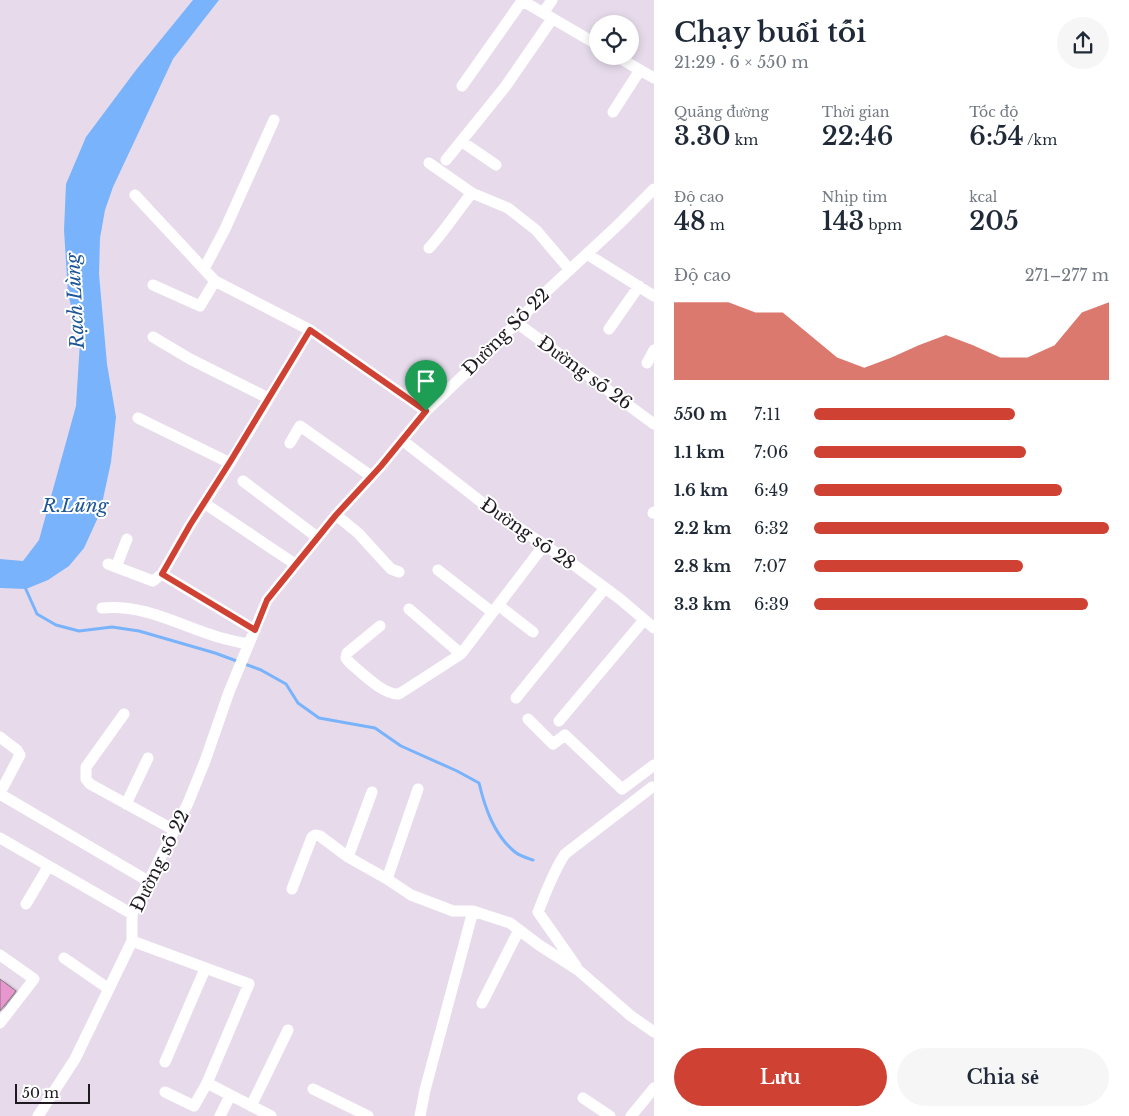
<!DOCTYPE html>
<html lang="vi">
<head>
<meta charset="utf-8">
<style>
	:root { --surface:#fff; --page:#f6f6f7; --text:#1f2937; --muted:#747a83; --accent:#ce4133 }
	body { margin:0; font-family:"Libre Baskerville",serif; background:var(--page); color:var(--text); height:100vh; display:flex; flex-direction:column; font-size:19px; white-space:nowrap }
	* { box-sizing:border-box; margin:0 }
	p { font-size:16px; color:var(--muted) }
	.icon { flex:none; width:28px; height:28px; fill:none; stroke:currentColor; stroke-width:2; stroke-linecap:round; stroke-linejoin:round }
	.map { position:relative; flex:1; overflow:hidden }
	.details { display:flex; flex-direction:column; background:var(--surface); width:475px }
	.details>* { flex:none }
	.fabs { position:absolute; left:589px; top:15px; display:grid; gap:10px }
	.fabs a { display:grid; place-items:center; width:50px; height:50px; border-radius:50%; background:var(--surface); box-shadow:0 2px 8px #0003; font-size:25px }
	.scale { position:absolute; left:15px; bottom:12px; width:75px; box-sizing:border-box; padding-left:5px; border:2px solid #1f1a20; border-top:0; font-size:14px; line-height:18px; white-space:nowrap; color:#1f1a20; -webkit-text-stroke:4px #fff; paint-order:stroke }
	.pin { position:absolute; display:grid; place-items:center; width:42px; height:42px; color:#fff; margin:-51px -21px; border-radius:50% 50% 50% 0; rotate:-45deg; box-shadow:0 0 5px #0007 }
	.pin .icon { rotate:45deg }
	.round { display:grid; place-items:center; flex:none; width:52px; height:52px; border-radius:26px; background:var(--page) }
	.headline { display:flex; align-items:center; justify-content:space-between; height:85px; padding:0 20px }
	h1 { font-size:28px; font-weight:600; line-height:38px }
	.stats { display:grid; grid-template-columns:repeat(3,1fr); gap:8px; height:85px; padding:5px 20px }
	.stats div { display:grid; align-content:center }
	.stats b { font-size:25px; font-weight:600 }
	.stats small { font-size:14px; font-weight:400 }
	.stats p { font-size:14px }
	.chart { height:140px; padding:10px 20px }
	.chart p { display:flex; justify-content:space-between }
	.chart svg { width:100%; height:90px; margin-top:5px; fill:var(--accent); opacity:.7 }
	.primary-button { display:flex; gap:10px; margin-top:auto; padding:10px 20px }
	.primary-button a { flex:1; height:58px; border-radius:30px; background:var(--accent); color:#fff; font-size:20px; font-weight:600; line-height:58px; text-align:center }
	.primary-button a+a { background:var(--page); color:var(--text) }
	ul { padding:0 20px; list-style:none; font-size:16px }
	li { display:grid; grid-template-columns:80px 60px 1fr; align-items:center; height:38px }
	li i { height:12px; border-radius:6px; background:var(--accent) }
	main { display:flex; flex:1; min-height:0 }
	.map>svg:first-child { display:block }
	.water { fill:#79b3fb }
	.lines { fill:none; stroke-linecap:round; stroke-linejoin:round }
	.stream { stroke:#79b3fb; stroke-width:3 }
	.building { fill:#e896ce; stroke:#84737e; filter:url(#shadow) }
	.minor { stroke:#fff; stroke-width:11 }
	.route-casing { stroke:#fff; stroke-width:10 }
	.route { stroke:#ce4133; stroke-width:6 }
	.labels { text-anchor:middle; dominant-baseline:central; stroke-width:4; stroke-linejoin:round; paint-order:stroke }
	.street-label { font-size:18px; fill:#1f1a20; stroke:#fff }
	.water-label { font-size:19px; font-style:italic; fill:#1e5798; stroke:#fff }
</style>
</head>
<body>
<main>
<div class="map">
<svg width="654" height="1116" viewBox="0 0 654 1116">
	<defs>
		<filter id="shadow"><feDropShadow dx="4" dy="2.5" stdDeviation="1" flood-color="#0004"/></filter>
	</defs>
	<rect width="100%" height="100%" fill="#e7dbeb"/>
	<path class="water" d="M193,0H219L173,59L113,187L105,210L100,238L99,274L107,364L116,417L111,462L100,513L84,548L69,566L48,580L26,589L0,588V559L23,561L39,540L76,406L80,341L68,294L64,230L66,184L86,137L136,70Z"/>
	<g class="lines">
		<path class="stream" d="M24,585L37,614L56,625L79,631L112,627L139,631L215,653L261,670L286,684L298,703L319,718L375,728L401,746L457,771L479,783C485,808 494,835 515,852C520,856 527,858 533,860"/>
	</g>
	<path class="building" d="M0,979L16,991L0,1011Z"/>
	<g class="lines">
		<path class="minor" d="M521,0L598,45
			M543,13L552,0
			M616,56L654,78
			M462,86L522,1
			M613,112L640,70
			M461,141L496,165
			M446,160L505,87L552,19
			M429,163L472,193L508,208L536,230L570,270
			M135,195L215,281L310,330L426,411
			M429,248C445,231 457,211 472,193
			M587,254L654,296
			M204,269L225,229L274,120
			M153,285L200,306L215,281
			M517,323L654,424
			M609,329L639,286
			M153,337L190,359L268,398
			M647,363L654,350
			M138,418L230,463
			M402,440L489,508L570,562L620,599L654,628
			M290,443L300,426L371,476
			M243,481L317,537
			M204,503L295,564
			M653,513L654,512
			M336,515L358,533L391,569L399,572
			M108,564L153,581L162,574L190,525L230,463L310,330
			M116,567L127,539
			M438,570L492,612
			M162,574L255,630
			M498,605L533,632
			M102,608C145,604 178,625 218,637C228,640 238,642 248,644
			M409,609L461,654
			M380,626L347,653L346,658L350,663C362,673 383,695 399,694L461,654L544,545
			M516,698L605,588
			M124,714L86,767V779L90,784L174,830
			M528,719L553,744L565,735L622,789L654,765
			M559,721L644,620
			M0,737L17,750L20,755L0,793
			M0,794L148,881
			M126,804L148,758
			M0,838L132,914
			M348,857L372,792
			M387,879L418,789
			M292,889L312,837L315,835L320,836L348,857L387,879L411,895L453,911H473L510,923L539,945L578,970L631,1016L654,1032
			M26,904L48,867
			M132,941L249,984L207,1083L194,1106L165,1092
			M0,955L34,979L0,1023
			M64,958L109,989
			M576,966L538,912C546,892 553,872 565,854L652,787
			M482,1003L519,930
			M165,1062L205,969
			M207,1083L271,1116
			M313,1089L368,1116
			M583,1098L610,1116
			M251,1106L288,1030
			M38,1116L75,1059L132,941V914L188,803L205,761L229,692L267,600L336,515L381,466L426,411L494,346L548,290L618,225L654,189
			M220,1116L230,1096
			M420,1116L425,1090L473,911
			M631,1116L654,1088"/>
	</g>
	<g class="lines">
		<g class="route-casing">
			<path id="route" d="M310,330L426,411L381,466L336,515L267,600L255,630L162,574L190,525L230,462Z"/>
		</g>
		<use href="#route" class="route"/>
	</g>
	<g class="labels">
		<g class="street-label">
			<text transform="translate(506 332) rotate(-45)">Đường Số 22</text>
			<text transform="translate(585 373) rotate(36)">Đường số 26</text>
			<text transform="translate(528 534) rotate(35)">Đường số 28</text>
			<text transform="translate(160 861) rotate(-64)">Đường số 22</text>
		</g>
		<g class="water-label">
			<text transform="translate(75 301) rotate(-93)">Rạch Lùng</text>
			<text x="75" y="505">R.Lũng</text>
		</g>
	</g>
</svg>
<div class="fabs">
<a><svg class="icon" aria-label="locate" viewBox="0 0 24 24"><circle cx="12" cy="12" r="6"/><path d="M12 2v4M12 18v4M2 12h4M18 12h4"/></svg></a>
</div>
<div class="scale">50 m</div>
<div class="pin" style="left:426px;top:411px;background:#1e9e55"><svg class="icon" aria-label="arrive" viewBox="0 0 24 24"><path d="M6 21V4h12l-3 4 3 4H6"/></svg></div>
</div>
<section class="details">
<div class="headline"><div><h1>Chạy buổi tối</h1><p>21:29 · 6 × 550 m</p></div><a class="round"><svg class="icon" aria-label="share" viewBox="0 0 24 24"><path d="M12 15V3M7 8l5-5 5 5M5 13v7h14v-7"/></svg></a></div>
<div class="stats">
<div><p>Quãng đường</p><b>3.30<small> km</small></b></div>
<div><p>Thời gian</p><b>22:46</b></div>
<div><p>Tốc độ</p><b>6:54<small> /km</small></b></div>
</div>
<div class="stats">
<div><p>Độ cao</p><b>48<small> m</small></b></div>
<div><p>Nhịp tim</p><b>143<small> bpm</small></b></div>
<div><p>kcal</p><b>205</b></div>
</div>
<div class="chart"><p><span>Độ cao</span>271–277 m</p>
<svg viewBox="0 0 160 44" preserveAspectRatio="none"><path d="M0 44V6L10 6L20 6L30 11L40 11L50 22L60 33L70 38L80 33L90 27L100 22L110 27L120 33L130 33L140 27L150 11L160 6V44z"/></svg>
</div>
<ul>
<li><b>550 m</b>7:11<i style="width:68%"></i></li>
<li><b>1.1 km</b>7:06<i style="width:72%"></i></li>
<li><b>1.6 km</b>6:49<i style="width:84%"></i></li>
<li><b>2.2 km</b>6:32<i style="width:100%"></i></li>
<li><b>2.8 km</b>7:07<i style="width:71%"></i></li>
<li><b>3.3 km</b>6:39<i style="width:93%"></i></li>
</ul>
<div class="primary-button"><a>Lưu</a><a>Chia sẻ</a></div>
</section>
</main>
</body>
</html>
